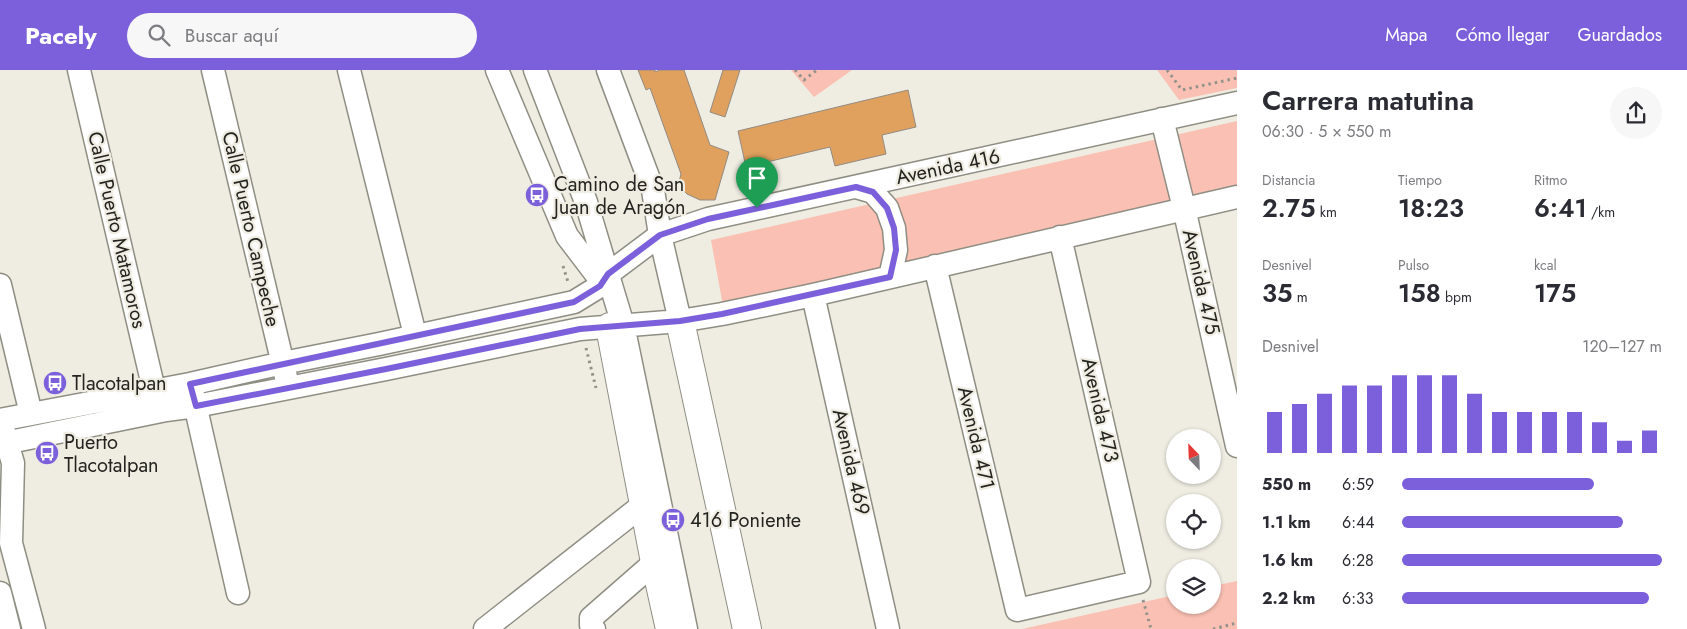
<!DOCTYPE html>
<html lang="es">
<head>
<meta charset="utf-8">
<style>
	:root { --surface:#fff; --page:#f7f7f7; --text:#2b2b33; --muted:#7c7c81; --accent:#7c60db }
	body { margin:0; font-family:Jost,sans-serif; background:var(--page); color:var(--text); height:100vh; display:flex; flex-direction:column; font-size:19px; white-space:nowrap }
	* { box-sizing:border-box; margin:0 }
	p { font-size:16px; color:var(--muted) }
	.icon { flex:none; width:28px; height:28px; fill:none; stroke:currentColor; stroke-width:2; stroke-linecap:round; stroke-linejoin:round }
	.map { position:relative; flex:1; overflow:hidden }
	.side { display:flex; flex-direction:column; background:var(--surface); width:450px }
	.side>* { flex:none }
	.needle { width:32px; rotate:337deg }
	.buttons { position:absolute; left:1166px; top:359px; display:grid; gap:10px }
	.buttons a { display:grid; place-items:center; width:55px; height:55px; border-radius:50%; background:var(--surface); box-shadow:0 1px 4px #0004; font-size:25px }
	.pin { position:absolute; display:grid; place-items:center; width:42px; height:42px; color:#fff; margin:-51px -21px; border-radius:50% 50% 50% 0; rotate:-45deg; box-shadow:0 0 5px #0007 }
	.pin .icon { rotate:45deg }
	.round { display:grid; place-items:center; flex:none; width:52px; height:52px; border-radius:26px; background:var(--page) }
	.summary { display:flex; align-items:center; justify-content:space-between; height:85px; padding:0 25px }
	h1 { font-size:28px; font-weight:600; line-height:38px }
	.figures { display:grid; grid-template-columns:repeat(3,1fr); gap:8px; height:85px; padding:5px 25px }
	.figures div { display:grid; align-content:center }
	.figures b { font-size:25px; font-weight:600 }
	.figures small { font-size:14px; font-weight:400 }
	.figures p { font-size:14px }
	.chart { height:140px; padding:10px 25px }
	.chart p { display:flex; justify-content:space-between }
	.chart svg { width:100%; height:90px; margin-top:5px; stroke:var(--accent); stroke-width:6 }
	ul { padding:0 25px; list-style:none; font-size:16px }
	li { display:grid; grid-template-columns:80px 60px 1fr; align-items:center; height:38px }
	li i { height:12px; border-radius:6px; background:var(--accent) }
	header { display:flex; align-items:center; gap:30px; box-sizing:border-box; height:70px; padding:0 25px; background:var(--accent); color:#fff }
	header strong { font-size:24px }
	nav { display:flex; gap:28px; margin-inline-start:auto; font-size:18px }
	.search { width:350px; height:45px; background:var(--page); display:flex; align-items:center; gap:12px; box-sizing:border-box; padding:0 18px; border-radius:28px; color:var(--muted); font-size:19px }
	main { display:flex; flex:1; min-height:0 }
	.map>svg:first-child { display:block }
	.green { fill:#fac0b3 }
	.building { fill:#dfa15d; stroke:#938a82 }
	.lines { fill:none; stroke-linecap:round; stroke-linejoin:round }
	.minor-casing { stroke:#8f8e83; stroke-width:25 }
	.major-casing { stroke:#8f8e83; stroke-width:30 }
	.path { stroke:#93928a; stroke-width:3; stroke-dasharray:2.5 4; stroke-linecap:butt }
	.minor { stroke:#fff; stroke-width:22 }
	.major { stroke:#fff; stroke-width:28 }
	.route-casing { stroke:#fff; stroke-width:10 }
	.route { stroke:#7c60db; stroke-width:6 }
	.labels { text-anchor:middle; dominant-baseline:central; stroke-width:4.5; stroke-linejoin:round; paint-order:stroke }
	.street-label { font-size:20px; fill:#23231f; stroke:#efede2 }
	.poi-label { font-size:20px; fill:#23231f; stroke:#efede2; text-anchor:start }
</style>
</head>
<body>
<header>
<strong>Pacely</strong>
<div class="search"><svg class="icon" aria-label="search" viewBox="0 0 24 24"><circle cx="10" cy="10" r="6"/><path d="M15 15l6 6"/></svg>Buscar aquí</div>
<nav><a>Mapa</a><a>Cómo llegar</a><a>Guardados</a></nav>
</header>
<main>
<div class="map">
<svg width="1237" height="559" viewBox="0 0 1237 559">
	<rect width="100%" height="100%" fill="#efede2"/>
	<path class="green" d="M791,0H852L814,27Z
		M1157,0H1237V18L1179,30Z
		M1237,51V121L723,236L711,170Z
		M1237,511V559H1022L1175,525V535H1212L1213,516Z"/>
	<path class="building" d="M638,0H655V2L660,0H684L710,75L729,82L715,130H700L687,124L676,113L680,108L681,104L650,18L646,20Z
		M723,0H740L725,47L710,42Z
		M908,20L916,57L882,65L886,84L835,96L830,77L746,97L738,61Z"/>
	<g class="lines">
		<g class="minor-casing">
			<path id="minor" d="M79,0L154,320
				M213,0L286,307
				M349,0L415,265
				M497,0L567,166L596,204
				M535,0L586,132L623,255L686,559
				M608,0L653,120L660,165L680,251
				M1162,49L1184,138L1237,376
				M856,117L873,122L887,138L894,158L896,180L890,207
				M935,196L1017,540L1139,512L1060,167
				M0,215L31,344
				M813,225L888,559
				M192,321L238,523
				M0,350L190,314L283,293L379,274L574,232L600,216L608,204L660,165L708,149L1237,33
				M3,359L13,393L11,473L34,559
				M0,374L166,340L196,336L386,299L580,259L680,251L722,244L813,225L1237,127
				M0,523L9,559
				M485,559L644,434
				M594,559L591,555V548L655,492"/>
		</g>
		<g class="major-casing">
			<path id="major" d="M680,251L747,559
				M610,257L655,492L670,559"/>
		</g>
		<path class="path" d="M795,0L804,10L817,0
			M1167,0L1182,20L1237,8
			M563,196L568,212
			M586,278L596,318
			M1143,530L1151,559
			M1213,559L1237,553"/>
		<use href="#minor" class="minor"/>
		<use href="#major" class="major"/>
	</g>
	<g class="lines">
		<g class="route-casing">
			<path id="route" d="M856,117L873,122L887,138L894,158L896,180L890,207L722,244L680,251L580,259L386,299L196,336L190,314L574,232L600,216L608,204L660,165L708,149Z"/>
		</g>
		<use href="#route" class="route"/>
	</g>
	<defs>
		<g id="bus-disc" transform="scale(1.25)"><circle r="9.5" fill="#7c60db" stroke="#efede2"/><path d="M-5-6H5V4H4V6H2V4H-2V6H-4V4H-5ZM-3.5-4V0h7V-4ZM-3.5 1.2v1.5H-2V1.2ZM2 1.2v1.5H3.5V1.2Z" fill="#fff"/></g>
	</defs>
	<g fill-rule="evenodd">
		<use href="#bus-disc" x="537" y="125"/>
		<use href="#bus-disc" x="55" y="313"/>
		<use href="#bus-disc" x="47" y="383"/>
		<use href="#bus-disc" x="673" y="450"/>
	</g>
	<g class="labels">
		<g class="street-label">
			<text transform="translate(948 97) rotate(-12)">Avenida 416</text>
			<text transform="translate(251 159) rotate(77)">Calle Puerto Campeche</text>
			<text transform="translate(117 160) rotate(77)">Calle Puerto Matamoros</text>
			<text transform="translate(1201 212) rotate(77)">Avenida 475</text>
			<text transform="translate(1100 340) rotate(77)">Avenida 473</text>
			<text transform="translate(976 368) rotate(77)">Avenida 471</text>
			<text transform="translate(851 392) rotate(77)">Avenida 469</text>
		</g>
		<g class="poi-label">
			<text x="554" y="114">Camino de San<tspan x="554" dy="23">Juan de Aragón</tspan></text>
			<text x="72" y="313">Tlacotalpan</text>
			<text x="64" y="372">Puerto<tspan x="64" dy="23">Tlacotalpan</tspan></text>
			<text x="690" y="450">416 Poniente</text>
		</g>
	</g>
</svg>
<div class="buttons">
<a><svg class="needle" viewBox="-14 -14 28 28"><path d="M0-13l5 13h-10z" fill="#e53935"/><path d="M0 13l5-13h-10z" fill="#7c7c81"/></svg></a>
<a><svg class="icon" aria-label="locate" viewBox="0 0 24 24"><circle cx="12" cy="12" r="6"/><path d="M12 2v4M12 18v4M2 12h4M18 12h4"/></svg></a>
<a><svg class="icon" aria-label="layers" viewBox="0 0 24 24"><path d="M12 4l9 5-9 5-9-5zM3 14l9 5 9-5"/></svg></a>
</div>
<div class="pin" style="left:757px;top:138px;background:#1e9e55"><svg class="icon" aria-label="arrive" viewBox="0 0 24 24"><path d="M6 21V4h12l-3 4 3 4H6"/></svg></div>
</div>
<section class="side">
<div class="summary"><div><h1>Carrera matutina</h1><p>06:30 · 5 × 550 m</p></div><a class="round"><svg class="icon" aria-label="share" viewBox="0 0 24 24"><path d="M12 15V3M7 8l5-5 5 5M5 13v7h14v-7"/></svg></a></div>
<div class="figures">
<div><p>Distancia</p><b>2.75<small> km</small></b></div>
<div><p>Tiempo</p><b>18:23</b></div>
<div><p>Ritmo</p><b>6:41<small> /km</small></b></div>
</div>
<div class="figures">
<div><p>Desnivel</p><b>35<small> m</small></b></div>
<div><p>Pulso</p><b>158<small> bpm</small></b></div>
<div><p>kcal</p><b>175</b></div>
</div>
<div class="chart"><p><span>Desnivel</span>120–127 m</p>
<svg viewBox="0 0 160 44" preserveAspectRatio="none"><path d="M5 44V24M15 44V20M25 44V15M35 44V11M45 44V11M55 44V6M65 44V6M75 44V6M85 44V15M95 44V24M105 44V24M115 44V24M125 44V24M135 44V29M145 44V38M155 44V33"/></svg>
</div>
<ul>
<li><b>550 m</b>6:59<i style="width:74%"></i></li>
<li><b>1.1 km</b>6:44<i style="width:85%"></i></li>
<li><b>1.6 km</b>6:28<i style="width:100%"></i></li>
<li><b>2.2 km</b>6:33<i style="width:95%"></i></li>
</ul>
</section>
</main>
</body>
</html>
